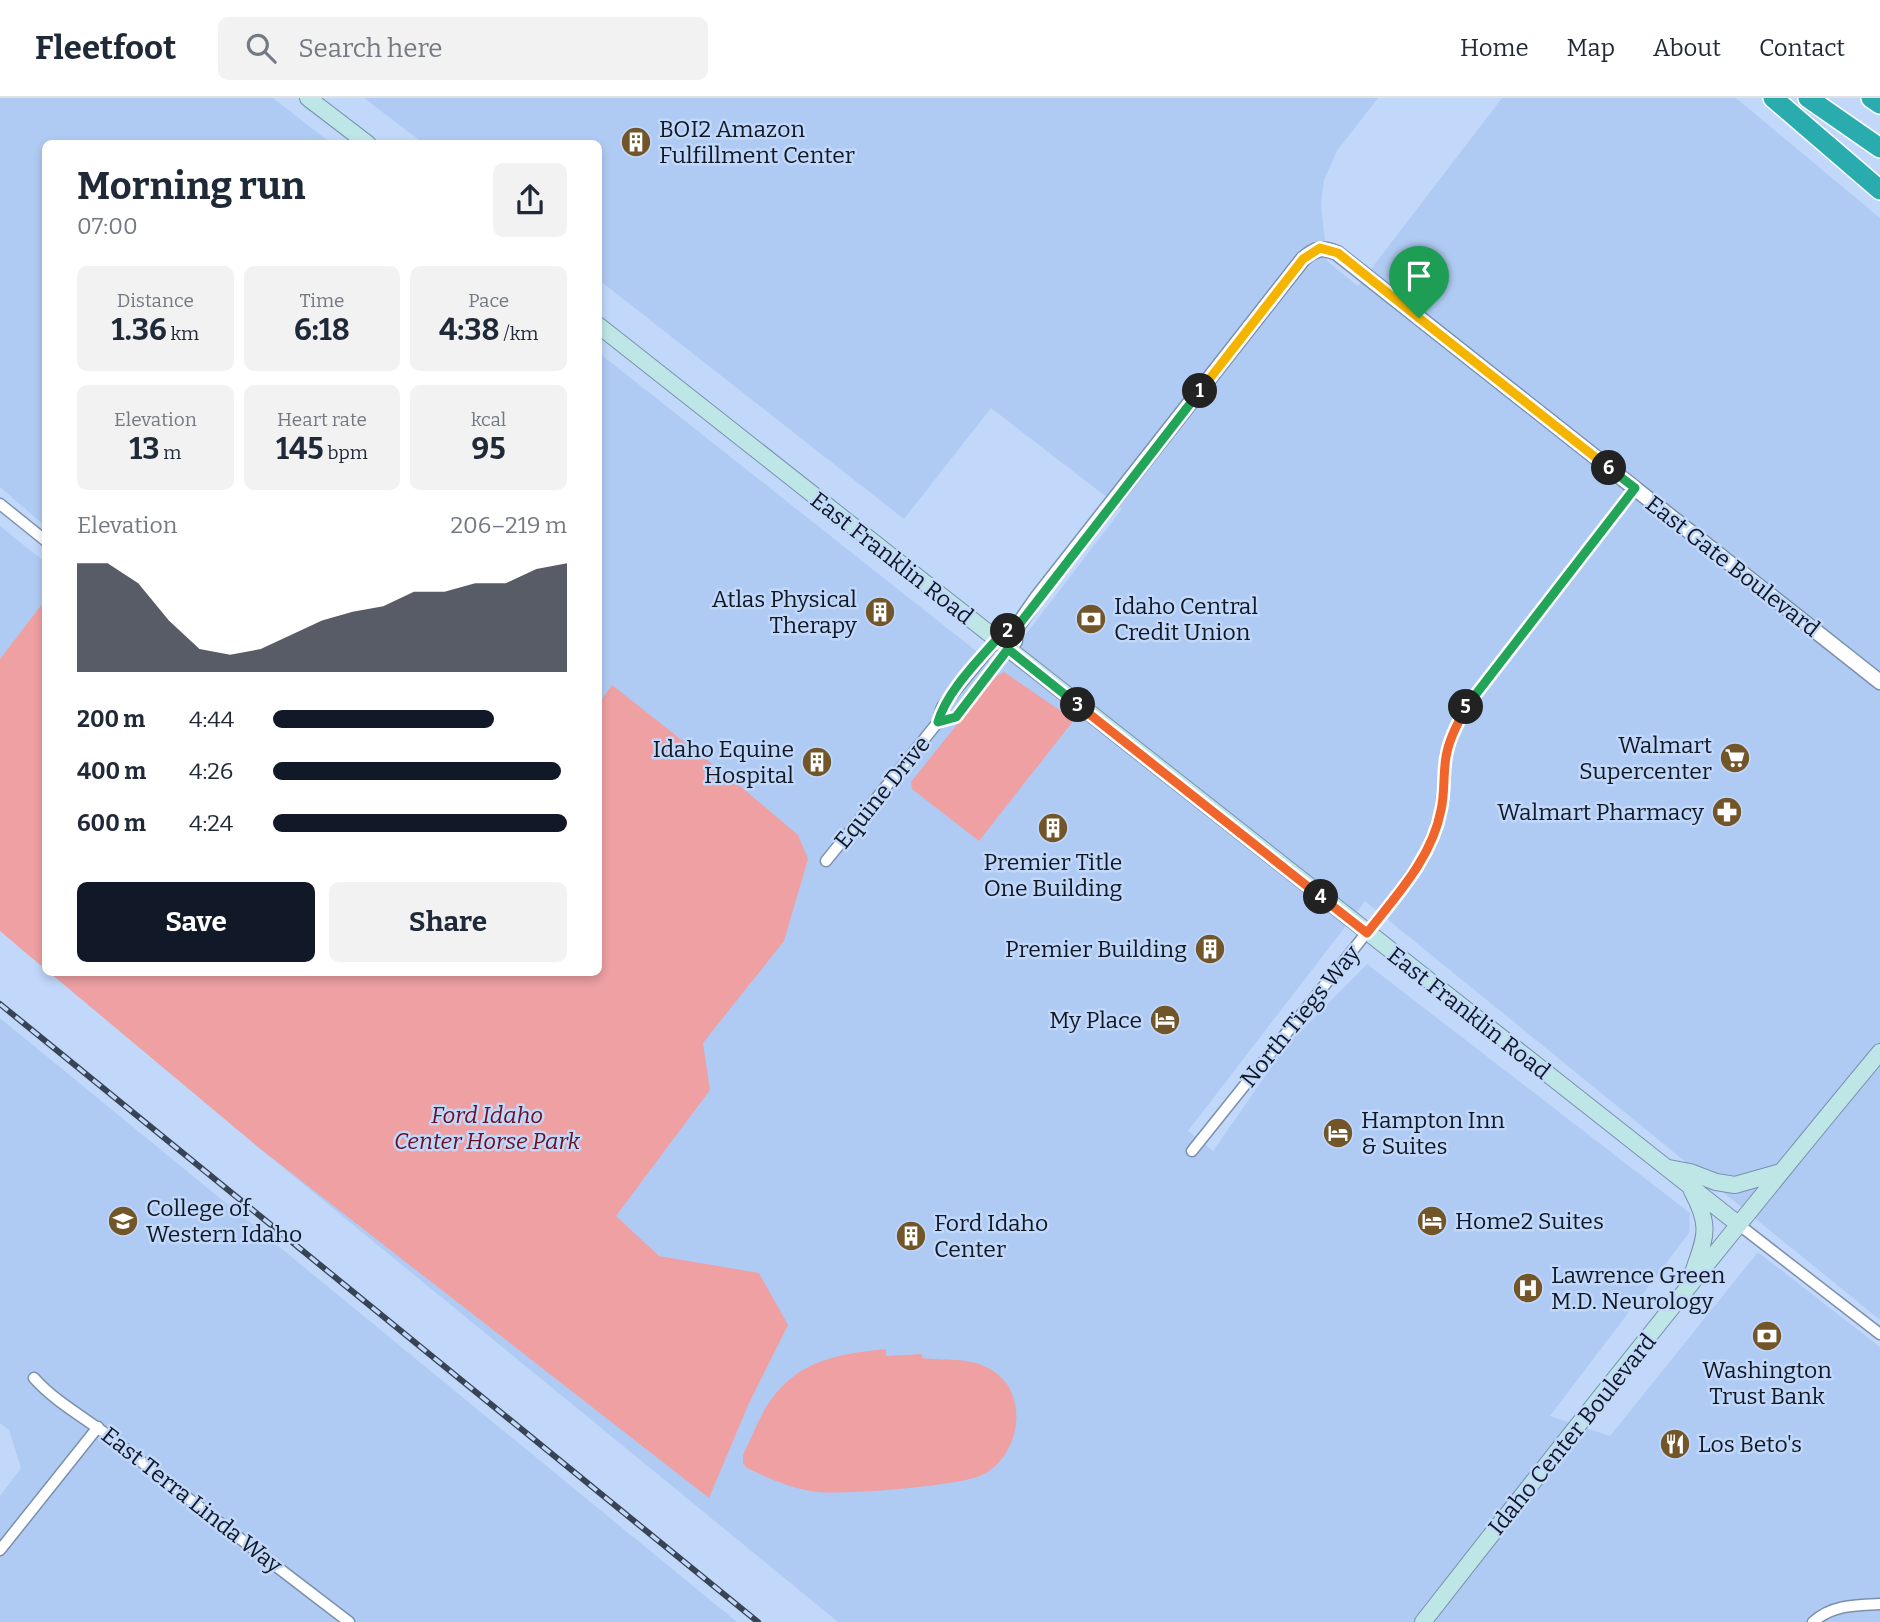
<!DOCTYPE html>
<html lang="en">
<head>
<meta charset="utf-8">
<style>
	:root { --surface:#fff; --page:#f2f2f3; --text:#1f2937; --muted:#747a83; --line:#e0e1e3; --accent:#111827 }
	body { margin:0; font-family:Bitter,serif; background:var(--page); color:var(--text); height:100vh; display:flex; flex-direction:column; font-size:26px; white-space:nowrap }
	* { box-sizing:border-box; margin:0 }
	p { font-size:23px; color:var(--muted) }
	.icon { flex:none; width:38px; height:38px; fill:none; stroke:currentColor; stroke-width:2; stroke-linecap:round; stroke-linejoin:round }
	.map { position:relative; flex:1; overflow:hidden }
	.drawer { position:absolute; left:42px; top:42px; width:560px; height:836px; display:flex; flex-direction:column; background:var(--surface); border-radius:10px; box-shadow:0 4px 10px #0003 }
	.drawer>* { flex:none }
	.pin { position:absolute; display:grid; place-items:center; width:60px; height:60px; color:#fff; margin:-72px -30px; border-radius:50% 50% 50% 0; rotate:-45deg; box-shadow:0 0 7px #0007 }
	.pin .icon { rotate:45deg }
	.km { position:absolute; width:35px; height:35px; margin:-18px; border-radius:50%; background:#222; color:#fff; font-size:19px; line-height:35px; text-align:center }
	.round { display:grid; place-items:center; flex:none; width:74px; height:74px; border-radius:10px; background:var(--page) }
	.summary { display:flex; align-items:center; justify-content:space-between; height:119px; padding:0 35px }
	h1 { font-size:38px; font-weight:700; line-height:52px }
	.metrics { display:grid; grid-template-columns:repeat(3,1fr); gap:10px; height:119px; padding:7px 35px }
	.metrics div { display:grid; align-content:center; border-radius:10px; background:var(--page); text-align:center }
	.metrics b { font-size:30px; font-weight:700 }
	.metrics small { font-size:19px; font-weight:400 }
	.metrics p { font-size:19px }
	.chart { height:196px; padding:14px 35px }
	.chart p { display:flex; justify-content:space-between }
	.chart svg { width:100%; height:126px; margin-top:7px; fill:var(--accent); opacity:.7 }
	.action { display:flex; gap:14px; margin-top:auto; padding:14px 35px }
	.action a { flex:1; height:80px; border-radius:10px; background:var(--accent); color:#fff; font-size:28px; font-weight:700; line-height:80px; text-align:center }
	.action a+a { background:var(--page); color:var(--text) }
	ul { padding:0 35px; list-style:none; font-size:23px }
	li { display:grid; grid-template-columns:112px 84px 1fr; align-items:center; height:52px }
	li i { height:18px; border-radius:9px; background:var(--accent) }
	header { display:flex; align-items:center; gap:42px; box-sizing:border-box; height:98px; padding:0 35px; background:var(--surface); border-bottom:2px solid var(--line) }
	header strong { font-size:33px }
	nav { display:flex; gap:38px; margin-inline-start:auto; font-size:24px }
	.search { width:490px; height:63px; background:var(--page); display:flex; align-items:center; gap:18px; box-sizing:border-box; padding:0 24px; border-radius:10px; color:var(--muted); font-size:26px }
	.map>svg:first-child { display:block }
	.built { fill:#b0cbf3 }
	.green { fill:#eea0a3 }
	.lines { fill:none; stroke-linecap:round; stroke-linejoin:round }
	.minor-casing { stroke:#7a90af; stroke-width:13 }
	.tertiary-casing { stroke:#7a90af; stroke-width:17 }
	.secondary-casing { stroke:#7a90af; stroke-width:18 }
	.motorway-casing { stroke:#fff; stroke-width:22 }
	.minor { stroke:#fff; stroke-width:10 }
	.tertiary { stroke:#fff; stroke-width:14 }
	.secondary { stroke:#bfe6e6; stroke-width:16 }
	.motorway { stroke:#2aabad; stroke-width:19 }
	.rail-casing { stroke:#384354; stroke-width:6 }
	.rail { stroke:#c1d8fa; stroke-width:3.5; stroke-dasharray:10; stroke-linecap:butt }
	.split-1-casing { stroke:#fff; stroke-width:14 }
	.split-2-casing { stroke:#fff; stroke-width:14 }
	.split-3-casing { stroke:#fff; stroke-width:14 }
	.split-4-casing { stroke:#fff; stroke-width:14 }
	.split-5-casing { stroke:#fff; stroke-width:14 }
	.split-6-casing { stroke:#fff; stroke-width:14 }
	.split-7-casing { stroke:#fff; stroke-width:14 }
	.split-1 { stroke:#f5b400; stroke-width:9 }
	.split-2 { stroke:#22a559; stroke-width:9 }
	.split-3 { stroke:#22a559; stroke-width:9 }
	.split-4 { stroke:#f0652b; stroke-width:9 }
	.split-5 { stroke:#f0652b; stroke-width:9 }
	.split-6 { stroke:#22a559; stroke-width:9 }
	.split-7 { stroke:#f5b400; stroke-width:9 }
	.labels { text-anchor:middle; dominant-baseline:central; stroke-width:5; stroke-linejoin:round; paint-order:stroke }
	.poi-label { font-size:23px; fill:#101824; stroke:#c1d8fa; text-anchor:start }
	.street-label { font-size:23px; fill:#101824; stroke:#c1d8fa }
	.park-label { font-size:23px; font-style:italic; fill:#6b1022; stroke:#c1d8fa }
</style>
</head>
<body>
<header>
<strong>Fleetfoot</strong>
<div class="search"><svg class="icon" aria-label="search" viewBox="0 0 24 24"><circle cx="10" cy="10" r="6"/><path d="M15 15l6 6"/></svg>Search here</div>
<nav><a>Home</a><a>Map</a><a>About</a><a>Contact</a></nav>
</header>
<div class="map">
<svg width="1880" height="1524" viewBox="0 0 1880 1524">
	<rect width="100%" height="100%" fill="#c1d8fa"/>
	<path class="built" d="M0,0H273L331,45L46,46L45,428L0,389Z
		M364,0H1378L1337,53L1324,82L1321,106L1327,163L1358,188L1502,0H1736L1880,120V1222L1365,803L1188,1033L1213,1053L1286,948L1367,866L1690,1115L1689,1135L1550,1318L1610,1338L1758,1154L1880,1249V1524H838L258,1049L393,875H598L599,255L999,571L1122,411L991,310L904,421L599,182L598,46L423,45Z
		M0,428L46,465L45,502L0,561Z
		M0,920L737,1524H0V1398L21,1370L9,1332L0,1325Z"/>
	<path class="green" d="M45,502V871L0,833V561Z
		M1004,574L1074,622L979,743L912,691L911,684L995,579Z
		M612,587L740,688L798,737L808,761L784,843L703,945L710,992L616,1118L659,1158L759,1175L788,1227L749,1305L709,1400L258,1049L50,875H598L599,605Z
		M886,1251V1258L922,1256V1260C944,1263 965,1259 986,1269C1031,1289 1023,1357 982,1377C960,1388 844,1397 818,1394C792,1391 770,1381 747,1370L743,1365V1357C752,1339 759,1319 770,1303C800,1261 839,1256 886,1251Z"/>
	<g class="lines">
		<g class="minor-casing">
			<path id="minor" d="M0,406L46,443
				M938,624L956,619L1008,551
				M826,763L938,624L942,609L997,542
				M1192,1053L1396,798L1423,760L1435,732L1441,712L1446,656L1455,631L1467,608L1635,390
				M1738,1126L1880,1236
				M34,1280C57,1306 91,1323 118,1345C194,1406 272,1465 349,1524
				M0,1452L98,1329
				M1813,1524C1832,1507 1855,1507 1880,1506"/>
		</g>
		<g class="tertiary-casing">
			<path id="tertiary" d="M1008,551L1015,543L1014,533L1037,500L1303,161C1315,150 1323,149 1337,155L1880,584"/>
		</g>
		<g class="secondary-casing">
			<path id="secondary" d="M308,0L368,46
				M598,227L1738,1126
				M1669,1070L1690,1074L1716,1084L1735,1087L1781,1074
				M1691,1181C1704,1140 1713,1132 1692,1093
				M1423,1524C1573,1332 1725,1141 1880,954"/>
		</g>
		<g class="motorway-casing">
			<path id="motorway" d="M1773,0L1880,92
				M1808,0L1880,50
				M1871,0L1880,6"/>
		</g>
		<use href="#minor" class="minor"/>
		<use href="#tertiary" class="tertiary"/>
		<use href="#secondary" class="secondary"/>
		<use href="#motorway" class="motorway"/>
		<g class="rail-casing">
			<path id="rail" d="M0,906L758,1524"/>
		</g>
		<use href="#rail" class="rail"/>
	</g>
	<g class="lines">
		<g class="split-1-casing">
			<path id="split-1" d="M1200,293L1303,161L1320,150L1338,155L1419,220"/>
		</g>
		<g class="split-2-casing">
			<path id="split-2" d="M1008,533H1014L1200,293"/>
		</g>
		<g class="split-3-casing">
			<path id="split-3" d="M1008,533H1004C982,559 947,592 938,624L956,619L1008,551L1078,607"/>
		</g>
		<g class="split-4-casing">
			<path id="split-4" d="M1078,607L1321,799"/>
		</g>
		<g class="split-5-casing">
			<path id="split-5" d="M1321,799L1367,835C1396,798 1432,760 1441,712C1445,695 1443,676 1446,659C1449,641 1458,625 1466,609"/>
		</g>
		<g class="split-6-casing">
			<path id="split-6" d="M1466,609L1635,390L1609,370"/>
		</g>
		<g class="split-7-casing">
			<path id="split-7" d="M1419,220L1609,370"/>
		</g>
		<use href="#split-1" class="split-1"/>
		<use href="#split-2" class="split-2"/>
		<use href="#split-3" class="split-3"/>
		<use href="#split-4" class="split-4"/>
		<use href="#split-5" class="split-5"/>
		<use href="#split-6" class="split-6"/>
		<use href="#split-7" class="split-7"/>
	</g>
	<defs>
		<g id="building-disc" transform="scale(1.575)"><circle r="9.5" fill="#725528" stroke="#c1d8fa"/><path d="M-4-6H4V6H1V3H-1V6H-4ZM-2.5-4.3h1.7v1.8h-1.7ZM.8-4.3h1.7v1.8H.8ZM-2.5-1h1.7V.8h-1.7ZM.8-1h1.7V.8H.8Z" fill="#fff"/></g>
		<g id="bank-disc" transform="scale(1.575)"><circle r="9.5" fill="#725528" stroke="#c1d8fa"/><path d="M-6-4H6V4H-6ZM0-2.3a2.3 2.3 0 1 0 0 4.6a2.3 2.3 0 1 0 0-4.6Z" fill="#fff"/></g>
		<g id="supermarket-disc" transform="scale(1.575)"><circle r="9.5" fill="#725528" stroke="#c1d8fa"/><path d="M-6-5.5h2.5l.6 2H6L4.5 2H-2.5L-4.4-4H-6ZM-1.5 3.2a1.3 1.3 0 1 0 .1 0ZM3 3.2a1.3 1.3 0 1 0 .1 0Z" fill="#fff"/></g>
		<g id="pharmacy-disc" transform="scale(1.575)"><circle r="9.5" fill="#725528" stroke="#c1d8fa"/><path d="M-2-6h4v4h4v4h-4v4h-4v-4h-4v-4h4Z" fill="#fff"/></g>
		<g id="hotel-disc" transform="scale(1.575)"><circle r="9.5" fill="#725528" stroke="#c1d8fa"/><path d="M-6-4.5h1.5V1H6V5H4.5V3h-9V5H-6ZM-4 0a1.8 1.8 0 1 1 3.6 0ZM.5 0V-2.5h3Q6-2.5 6 0Z" fill="#fff"/></g>
		<g id="university-disc" transform="scale(1.575)"><circle r="9.5" fill="#725528" stroke="#c1d8fa"/><path d="M0-5L7-2L0 1L-7-2ZM-4 1L0 2.5L4 1V4Q0 6-4 4Z" fill="#fff"/></g>
		<g id="hospital-disc" transform="scale(1.575)"><circle r="9.5" fill="#725528" stroke="#c1d8fa"/><path d="M-5-5h3v3.5h4V-5h3V5h-3V1.5h-4V5h-3Z" fill="#fff"/></g>
		<g id="restaurant-disc" transform="scale(1.575)"><circle r="9.5" fill="#725528" stroke="#c1d8fa"/><path d="M-5-6h1v4h1v-4h1v4h1v-4h1v5L-1.5 .5V6h-2V.5L-5-1ZM5-6V6H3V1.5H1.5Q1.5-4 5-6Z" fill="#fff"/></g>
	</defs>
	<g fill-rule="evenodd">
		<use href="#building-disc" x="636" y="44"/>
		<use href="#building-disc" x="880" y="514"/>
		<use href="#bank-disc" x="1091" y="521"/>
		<use href="#supermarket-disc" x="1735" y="660"/>
		<use href="#building-disc" x="817" y="664"/>
		<use href="#pharmacy-disc" x="1727" y="714"/>
		<use href="#building-disc" x="1053" y="730"/>
		<use href="#building-disc" x="1210" y="851"/>
		<use href="#hotel-disc" x="1165" y="922"/>
		<use href="#hotel-disc" x="1338" y="1035"/>
		<use href="#university-disc" x="123" y="1123"/>
		<use href="#hotel-disc" x="1432" y="1123"/>
		<use href="#building-disc" x="911" y="1138"/>
		<use href="#hospital-disc" x="1528" y="1190"/>
		<use href="#bank-disc" x="1767" y="1238"/>
		<use href="#restaurant-disc" x="1675" y="1346"/>
	</g>
	<g class="labels">
		<g class="poi-label">
			<text x="659" y="31">BOI2 Amazon<tspan x="659" dy="26">Fulfillment Center</tspan></text>
			<text x="857" y="501" text-anchor="end">Atlas Physical<tspan x="857" dy="26">Therapy</tspan></text>
			<text x="1114" y="508">Idaho Central<tspan x="1114" dy="26">Credit Union</tspan></text>
			<text x="1712" y="647" text-anchor="end">Walmart<tspan x="1712" dy="26">Supercenter</tspan></text>
			<text x="794" y="651" text-anchor="end">Idaho Equine<tspan x="794" dy="26">Hospital</tspan></text>
			<text x="1704" y="714" text-anchor="end">Walmart Pharmacy</text>
			<text x="1053" y="764" text-anchor="middle">Premier Title<tspan x="1053" dy="26">One Building</tspan></text>
			<text x="1187" y="851" text-anchor="end">Premier Building</text>
			<text x="1142" y="922" text-anchor="end">My Place</text>
			<text x="1361" y="1022">Hampton Inn<tspan x="1361" dy="26">&amp; Suites</tspan></text>
			<text x="146" y="1110">College of<tspan x="146" dy="26">Western Idaho</tspan></text>
			<text x="1455" y="1123">Home2 Suites</text>
			<text x="934" y="1125">Ford Idaho<tspan x="934" dy="26">Center</tspan></text>
			<text x="1551" y="1177">Lawrence Green<tspan x="1551" dy="26">M.D. Neurology</tspan></text>
			<text x="1767" y="1272" text-anchor="middle">Washington<tspan x="1767" dy="26">Trust Bank</tspan></text>
			<text x="1698" y="1346">Los Beto's</text>
		</g>
		<g class="street-label">
			<text transform="translate(892 460) rotate(38)">East Franklin Road</text>
			<text transform="translate(1733 468) rotate(38)">East Gate Boulevard</text>
			<text transform="translate(882 694) rotate(-51)">Equine Drive</text>
			<text transform="translate(1469 915) rotate(38)">East Franklin Road</text>
			<text transform="translate(1300 918) rotate(-51)">North Tiegs Way</text>
			<text transform="translate(1572 1336) rotate(-51)">Idaho Center Boulevard</text>
			<text transform="translate(192 1402) rotate(38)">East Terra Linda Way</text>
		</g>
		<g class="park-label">
			<text x="487" y="1017">Ford Idaho<tspan x="487" dy="26">Center Horse Park</tspan></text>
		</g>
	</g>
</svg>
<div class="pin" style="left:1419px;top:220px;background:#1e9e55"><svg class="icon" aria-label="arrive" viewBox="0 0 24 24"><path d="M6 21V4h12l-3 4 3 4H6"/></svg></div>
<b class="km" style="left:1200px;top:293px">1</b>
<b class="km" style="left:1008px;top:533px">2</b>
<b class="km" style="left:1078px;top:607px">3</b>
<b class="km" style="left:1321px;top:799px">4</b>
<b class="km" style="left:1466px;top:609px">5</b>
<b class="km" style="left:1609px;top:370px">6</b>
<section class="drawer">
<div class="summary"><div><h1>Morning run</h1><p>07:00</p></div><a class="round"><svg class="icon" aria-label="share" viewBox="0 0 24 24"><path d="M12 15V3M7 8l5-5 5 5M5 13v7h14v-7"/></svg></a></div>
<div class="metrics">
<div><p>Distance</p><b>1.36<small> km</small></b></div>
<div><p>Time</p><b>6:18</b></div>
<div><p>Pace</p><b>4:38<small> /km</small></b></div>
</div>
<div class="metrics">
<div><p>Elevation</p><b>13<small> m</small></b></div>
<div><p>Heart rate</p><b>145<small> bpm</small></b></div>
<div><p>kcal</p><b>95</b></div>
</div>
<div class="chart"><p><span>Elevation</span>206–219 m</p>
<svg viewBox="0 0 160 44" preserveAspectRatio="none"><path d="M0 44V6L10 6L20 13L30 26L40 36L50 38L60 36L70 31L80 26L90 23L100 21L110 16L120 16L130 13L140 13L150 8L160 6V44z"/></svg>
</div>
<ul>
<li><b>200 m</b>4:44<i style="width:75%"></i></li>
<li><b>400 m</b>4:26<i style="width:98%"></i></li>
<li><b>600 m</b>4:24<i style="width:100%"></i></li>
</ul>
<div class="action"><a>Save</a><a>Share</a></div>
</section>
</div>
</body>
</html>
